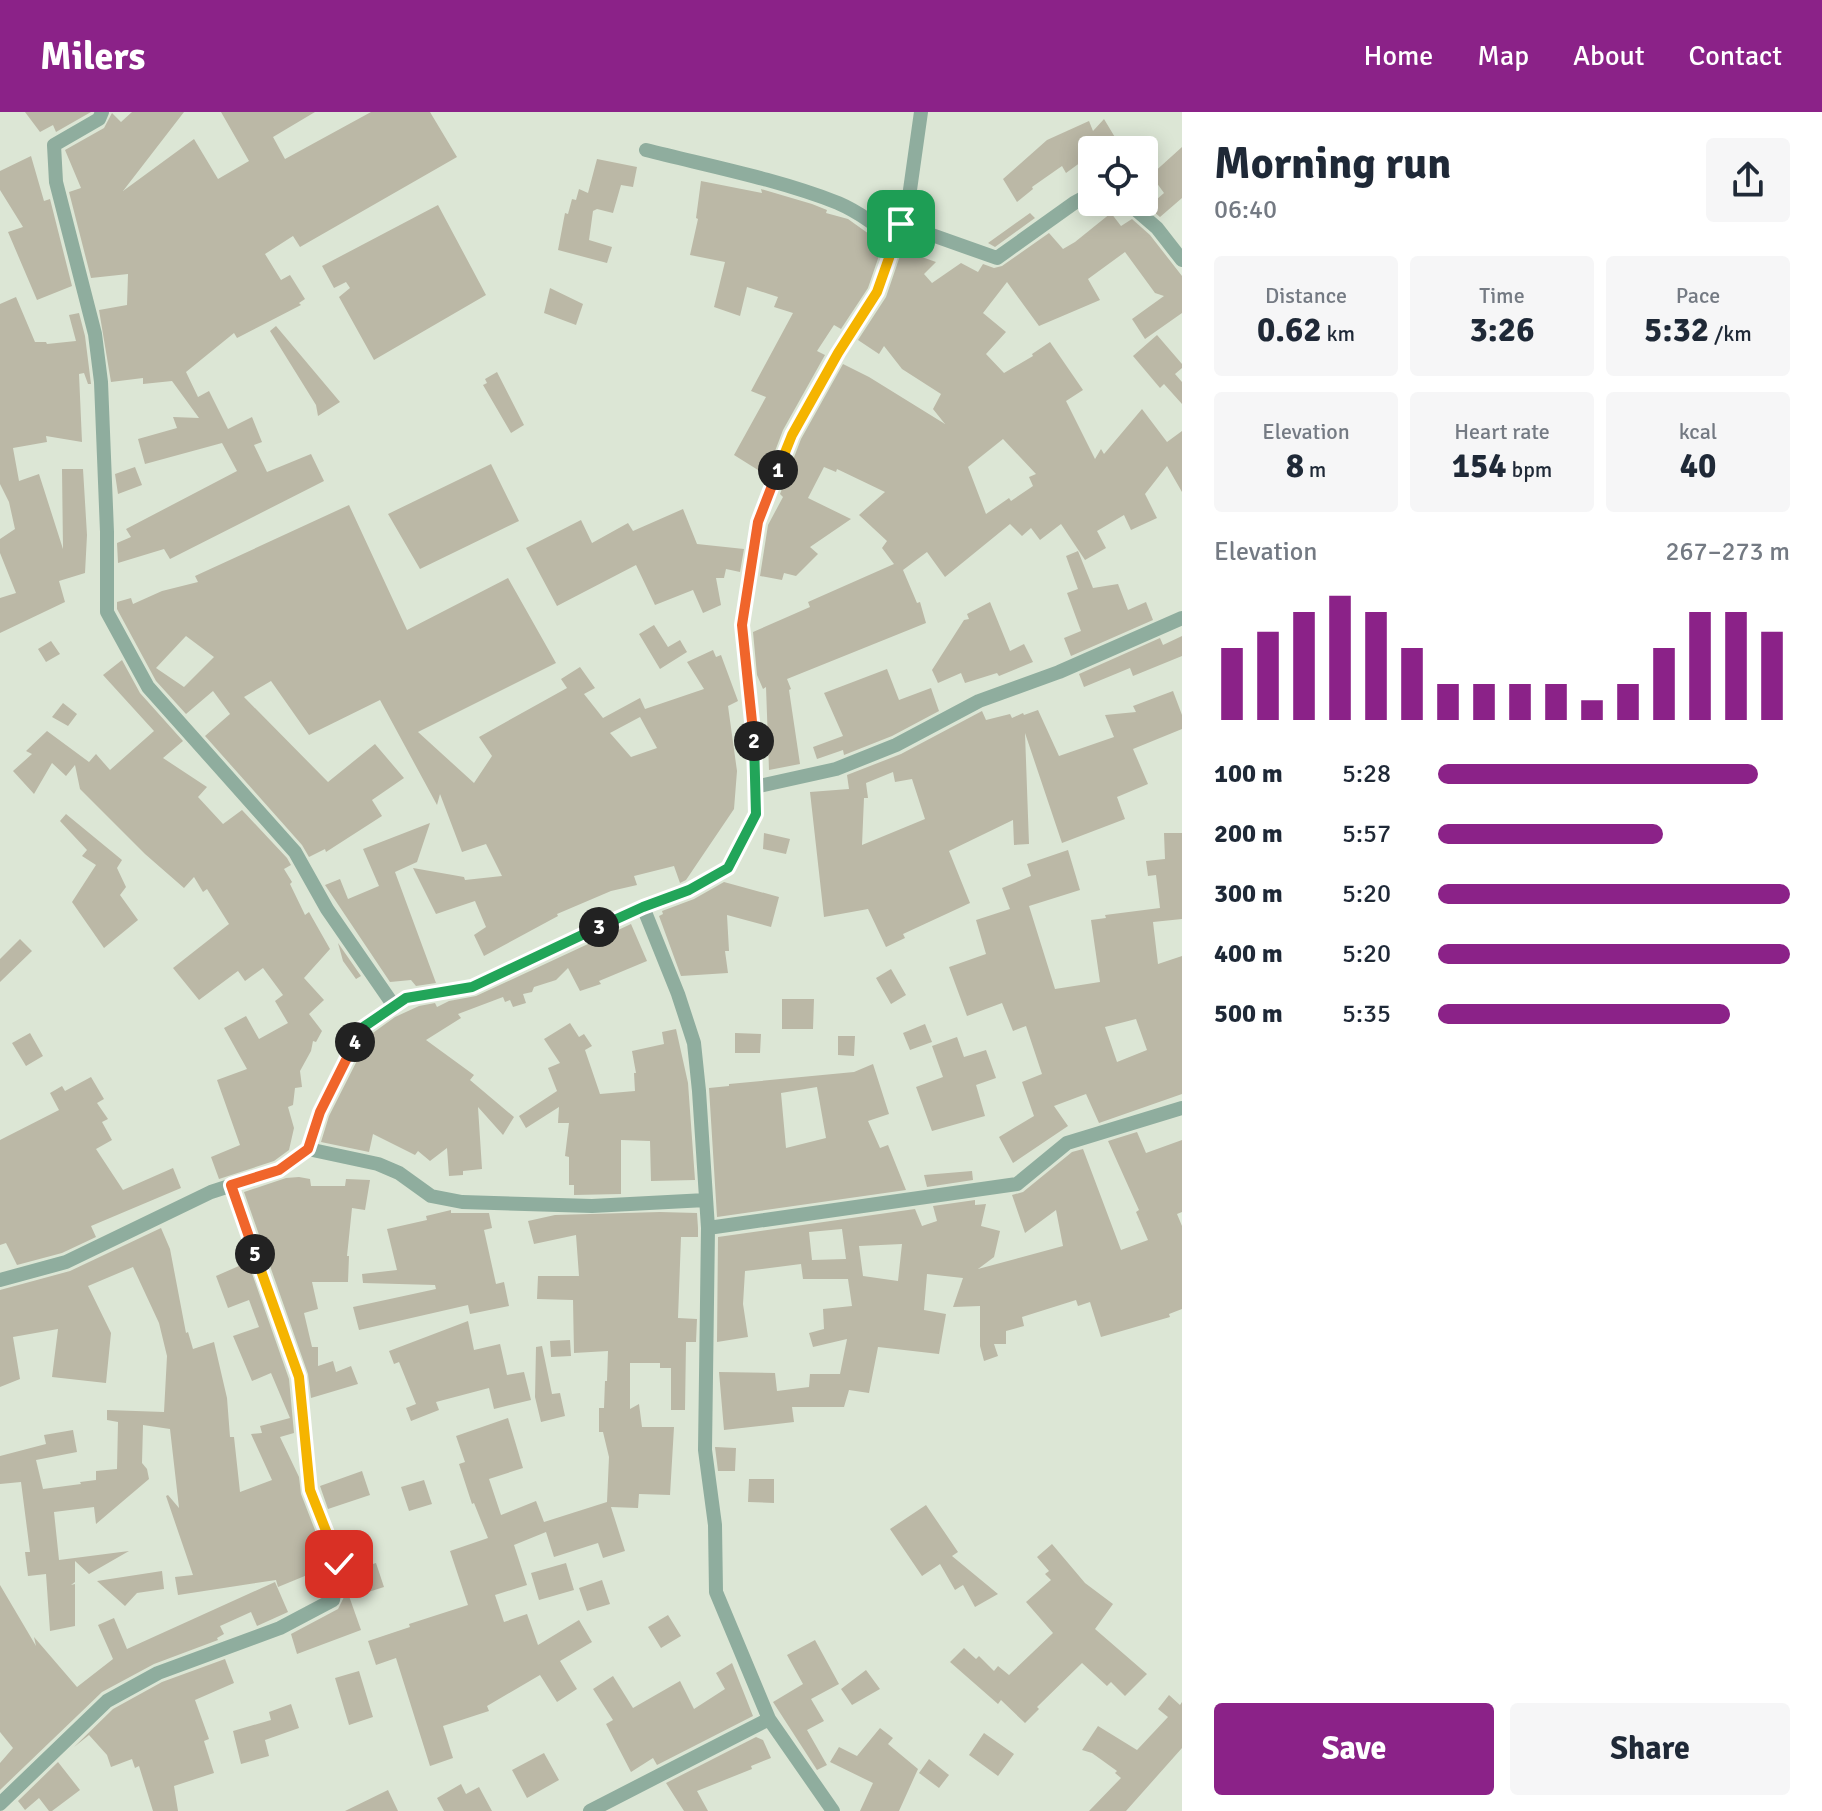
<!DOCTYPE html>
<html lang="en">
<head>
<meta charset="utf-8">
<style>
	:root { --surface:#fff; --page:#f6f6f7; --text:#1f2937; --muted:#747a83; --accent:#8b2288 }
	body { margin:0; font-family:Signika,sans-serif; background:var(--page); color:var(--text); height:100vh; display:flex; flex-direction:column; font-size:30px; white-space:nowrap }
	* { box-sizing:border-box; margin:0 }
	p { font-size:26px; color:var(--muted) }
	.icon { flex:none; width:44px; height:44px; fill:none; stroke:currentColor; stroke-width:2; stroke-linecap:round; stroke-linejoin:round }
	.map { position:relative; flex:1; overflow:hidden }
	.details { display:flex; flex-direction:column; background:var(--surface); width:640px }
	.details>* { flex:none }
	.buttons { position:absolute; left:1078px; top:24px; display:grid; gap:16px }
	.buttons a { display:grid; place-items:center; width:80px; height:80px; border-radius:8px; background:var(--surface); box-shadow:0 4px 20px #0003; font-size:40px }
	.pin { position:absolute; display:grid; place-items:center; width:68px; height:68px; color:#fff; margin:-34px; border-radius:16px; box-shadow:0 4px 12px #0006 }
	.km { position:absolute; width:40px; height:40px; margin:-20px; border-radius:50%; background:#222; color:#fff; font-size:22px; line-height:40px; text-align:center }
	.round { display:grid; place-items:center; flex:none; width:84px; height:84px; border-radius:8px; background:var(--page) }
	.summary { display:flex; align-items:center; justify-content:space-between; height:136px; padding:0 32px }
	h1 { font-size:44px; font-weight:800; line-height:60px }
	.stats { display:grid; grid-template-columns:repeat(3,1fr); gap:12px; height:136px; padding:8px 32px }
	.stats div { display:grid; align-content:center; border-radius:8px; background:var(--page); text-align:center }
	.stats b { font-size:34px; font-weight:800 }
	.stats small { font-size:22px; font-weight:400 }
	.stats p { font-size:22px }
	.chart { height:224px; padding:16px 32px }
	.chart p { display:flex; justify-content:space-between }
	.chart svg { width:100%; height:144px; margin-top:8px; stroke:var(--accent); stroke-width:6 }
	.cta { display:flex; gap:16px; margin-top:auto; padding:16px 32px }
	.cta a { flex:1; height:92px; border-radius:8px; background:var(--accent); color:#fff; font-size:32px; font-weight:800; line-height:92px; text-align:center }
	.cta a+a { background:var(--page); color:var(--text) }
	ul { padding:0 32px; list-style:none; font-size:26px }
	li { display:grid; grid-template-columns:128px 96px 1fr; align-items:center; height:60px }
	li i { height:20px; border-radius:10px; background:var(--accent) }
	header { display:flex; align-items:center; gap:48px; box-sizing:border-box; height:112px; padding:0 40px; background:var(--accent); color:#fff }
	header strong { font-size:38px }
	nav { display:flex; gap:44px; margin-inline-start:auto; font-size:28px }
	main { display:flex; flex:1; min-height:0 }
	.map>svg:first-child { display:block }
	.building { fill:#bbb8a6; fill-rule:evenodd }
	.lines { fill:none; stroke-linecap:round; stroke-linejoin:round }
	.minor { stroke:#8fad9e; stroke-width:14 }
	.split-1-casing { stroke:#fff; stroke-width:16 }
	.split-2-casing { stroke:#fff; stroke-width:16 }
	.split-3-casing { stroke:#fff; stroke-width:16 }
	.split-4-casing { stroke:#fff; stroke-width:16 }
	.split-5-casing { stroke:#fff; stroke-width:16 }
	.split-6-casing { stroke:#fff; stroke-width:16 }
	.split-1 { stroke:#f5b400; stroke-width:10 }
	.split-2 { stroke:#f0652b; stroke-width:10 }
	.split-3 { stroke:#22a559; stroke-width:10 }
	.split-4 { stroke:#22a559; stroke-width:10 }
	.split-5 { stroke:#f0652b; stroke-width:10 }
	.split-6 { stroke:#f5b400; stroke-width:10 }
</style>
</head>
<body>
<header>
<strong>Milers</strong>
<nav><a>Home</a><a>Map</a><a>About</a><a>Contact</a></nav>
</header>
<main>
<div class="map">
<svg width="1182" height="1699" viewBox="0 0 1182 1699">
	<rect width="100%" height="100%" fill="#dce6d5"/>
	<path class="building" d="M25,0H91L56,20L53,13L40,20Z
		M132,0H184L123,79L194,27L218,67L249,49L221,0H315L273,25L285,47L371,0H430L457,45L300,135L293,124L265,142L281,168L290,163L305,187L299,191L301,193L237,226L234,221L186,260L198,285L209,279L228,317L252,305L262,330L254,333L267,360L311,342L324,369L170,447L164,437L118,451L117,431L131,425L126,417L237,359L222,331L145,352L138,327L177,316L173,305L199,306L172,269L143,272V266L111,270L99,198L127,193L128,162L91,166L69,80L81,76L65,38L104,16L112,1L121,10Z
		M1104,7L1119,32L1111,38H1092V42L1066,61L1062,54L1032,75L1033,77L1017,90L1003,67L1047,28L1089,9L1093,19Z
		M1182,35V86L1160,105L1148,95L1164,81L1151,63Z
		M31,44L44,89L50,87L72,174L37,188L8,120L23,115L0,78V59Z
		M597,47L637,55L633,75L621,73L613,101L597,97L593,99L589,128L612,135L607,151L558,138L565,101L568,102L572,87L576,88L579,77L588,81Z
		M701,69L762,81L761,77L812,92L827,98L826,101L848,107L883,132L868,176L841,217L834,213L817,239L825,243L783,318L766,363L734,343L766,285L751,279L793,201L774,195L778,185L747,175L740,204L714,195L725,150L690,143L698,107L696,106Z
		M438,93L486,183L374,248L339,185L350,176L346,170L334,176L322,154Z
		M1030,101L1035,106L995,135L988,131Z
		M1111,101L1121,114L1132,107L1150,123L1182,164V201L1145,227L1132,207L1164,184L1155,181L1125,140L1088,167L1100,188L1039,214L1007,170L983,201L1006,220L986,242L1004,261L1033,244L1032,242L1050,230L1083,278L1066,289L1095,347L1101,337L1104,342L1142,297L1167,330L1182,319V380L1167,354L1145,382L1157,406L1131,418L1124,403L1097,419L1106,436L1085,448L1061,412L1040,428L1031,416L1022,424L1010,412L945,465L927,440L903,458L917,491L920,490L926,511L787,567L791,577L789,578L800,652L769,658L766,575L763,577L757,563L753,520L810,495L808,490L894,452L882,436L887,429L859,403L885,380L837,357L836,360L824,355L808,386L851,407L810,435L818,442L796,464L784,461L782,468L760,464L768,413L783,385L780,382L801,327L843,252L869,265L945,312L933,297L941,282L902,257L884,234L879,242L858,228L886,185L902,138L936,150L924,162L932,171L961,151L978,160L983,152L994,156L1002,154L1049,121L1063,137L1075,130ZM1003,327L1036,362L1029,365L1033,374L1011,389L1009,386L986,402L968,355Z
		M550,176L583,192L576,213L544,201Z
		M16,185L35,230H46L47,232L76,229L69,203L79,201L85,224L91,272H88L84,261L79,262L82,330L46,324L47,330L13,336L19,369L39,362L63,437L62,357H83L87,423L85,461L59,469L65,490L0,521V486L16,481L0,441V427L15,417L9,390L0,372V192Z
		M276,214L340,290L318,304L316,293L270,219Z
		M1157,223L1182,252V256L1175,262L1182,270V292L1164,272L1160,276L1133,244Z
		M497,260L524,313L511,321L483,273L487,271L485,267Z
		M491,352L519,409L420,457L388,402Z
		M135,355L142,373L118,382L115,362Z
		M349,393L407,518L508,466L556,551L418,620L474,671L492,644L479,625L567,576L561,567L580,555L595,576L584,582L603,606L640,586L645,597L704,577L687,550L713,538L716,545L721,543L738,589L728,594L737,659L734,697L686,768L680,771L674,754L634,764L637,773L611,779L557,802L558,804L484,844L474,823L486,815L475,789L436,802L413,756L464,765L465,768L502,764L486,732L462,740L440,682L437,693L380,588L309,623L271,569L244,585L328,670L375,632L404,666L372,688L382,704L326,740L325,737L309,745L302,733L205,624L230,602L213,579L186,602L156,569L117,497V490L131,486L133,492L162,479L198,470L195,464ZM186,524L214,545L184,575L156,556ZM640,605L657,636L631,645L610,621Z
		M683,397L697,432L744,437L740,460L726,457L724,466H716L721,493L703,501L693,478L655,493L636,453L557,494L526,436L581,408L592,431L628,411L633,419Z
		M1078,439L1093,476L1118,472L1128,498L1146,490L1153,508L1071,544L1064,526L1081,519L1067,481L1078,477L1066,444Z
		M990,490L1010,539L1024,532L1033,550L999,564L997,561L965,571L961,561L938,571L932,558L964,508L969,507L967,502Z
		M654,513L668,535L680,528L687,540L660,557L639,522Z
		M1182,524V544L1133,564L1130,556L1084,575L1079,562L1160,526L1163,533Z
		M51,529L60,542L46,550L38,537Z
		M122,548L140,581L183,629L163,646L207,675L198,685L223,712L242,698L287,746L291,753L284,757L292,770L290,772L305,803L309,800L330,837L304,866L324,888L309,902L322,919L316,930L313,929L311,939L300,959L302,975L295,976L293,993L288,995L294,1016L289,1038L274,1049L219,1067L211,1045L240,1033L217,968L247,957L224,916L246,904L259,927L288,911L275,889L283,883L263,856L245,869L238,859L199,888L173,856L229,812L207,777L203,780L194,765L184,776L145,742L80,677L75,653L66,664L52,651L34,682L13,659L32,642L26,639L47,619L89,650L96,642L110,658L154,619L103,563Z
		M887,557L899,588L931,576L939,599L892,624L844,643L843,638L817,647L813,635L843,624L824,581Z
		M1173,579L1182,603V617L1133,637L1148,672L1117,685L1125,707L1062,731L1025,621L1029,732L1014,733L1013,708L949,739L970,791L903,822L905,826L886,835L868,797L824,805L810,680L849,677L847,663L901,642L982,599L986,608L1010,602L1012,606L1023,601L1024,603L1038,598L1059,644L1114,625L1105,603L1136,600L1133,594ZM893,660L895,670L912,667L925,707L862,733L864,686H868L866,671Z
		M63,591L77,602L68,614L52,605Z
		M66,702L122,748L117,756L126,775L120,783L138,808L104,836L72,790L96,753L82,744L87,738L60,709Z
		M430,711L417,750L395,760L436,871L416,874L411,868L390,870L325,773L340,767L348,787L379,774L363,737Z
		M764,721L790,727L786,742L763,737Z
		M1164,721H1182V807L1153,810L1158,852L1182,844V982L1099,1011L1086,982L1054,994L1068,1014L1013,1051L999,1025L1034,1004L1022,970L1042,962L1026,914L1013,919L1002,891L967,904L949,855L986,842L976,808L1010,797L1002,776L1031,764L1027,752L1068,738L1080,778L1029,794L1055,877L1100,870L1091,808L1106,806L1105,803L1160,796L1156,763L1148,764L1146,749L1165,747ZM1136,907L1147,938L1117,950L1105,915Z
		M724,770L779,785L771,815L727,803L729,839H725L728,861L681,864L659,804L663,802L662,799L694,787Z
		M631,812L647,849L599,869L601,872L580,879L568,856L556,868L534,875L532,880L523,882L526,891L513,895L510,888L505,890L503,885L458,902L461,906L426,928L474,963L470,968L514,1005L503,1023L478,995L482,1057L463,1059V1063L449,1064L447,1036L430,1049L418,1039L415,1043L373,1022L369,1040L321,1030L329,1004L370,923L395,905L419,894L435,891L437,895L449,889L476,884Z
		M20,827L32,839L0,870V847Z
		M338,831L361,864L356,867L343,849Z
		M891,857L906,883L891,892L876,866Z
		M782,887H814L813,917H782Z
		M570,911L579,925L584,922L592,934L585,938L600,982L635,979L634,961H636L632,939L664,932L662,920L676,917L688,971L695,1068L651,1069L650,1029L621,1028V1082L574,1083V1073H569V1045L565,1044L569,1011H558L559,995L526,1016L519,1004L557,979L548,956L560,951L544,927Z
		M925,912L932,930L910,938L903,921Z
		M30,921L43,944L26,954L12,931Z
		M735,921L761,922L760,941H735Z
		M838,924H855L854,944L838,943Z
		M957,925L964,945L986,938L996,966L976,973L985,1004L932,1019L916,975L943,965L932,934Z
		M873,952L889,1002L868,1009L880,1036L888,1033L906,1078L717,1105L709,976L729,974V972L854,960ZM817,975L826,1026L786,1036L781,981Z
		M91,965L104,987L97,991L108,1007L102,1010L112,1028L96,1037L123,1078L173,1056L181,1076L91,1114L96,1125L62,1141L17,1153L6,1131L0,1133V1028L59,998L50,981L62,974L65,979Z
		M1137,1020L1146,1041L1182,1028V1100L1177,1102L1182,1114V1197L1169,1202L1170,1205L1101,1225L1090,1190L1078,1194L1076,1188L1022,1205L1024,1214L1006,1219V1232H994L998,1244L984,1249L980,1234V1194L953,1195L963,1166L927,1162L924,1198L946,1202L939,1242L878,1235L869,1281L849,1278L844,1295H792L794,1310L724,1318L719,1260L775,1261L777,1279L809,1275L810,1262H840L847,1227L813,1235L809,1221L824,1217L823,1197L852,1194L848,1167H803L801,1152L745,1159L743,1192L748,1225L717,1230L718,1125L915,1097L922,1114L937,1109L933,1094L975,1088V1093L986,1092L981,1114L1000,1119L994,1145L978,1157L1063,1134L1056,1098L1025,1121L1012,1083L1023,1080L1072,1040L1083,1037L1121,1138L1148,1128L1136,1100L1139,1098L1108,1029ZM842,1117L846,1147L812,1148L809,1120ZM902,1132L898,1169L863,1164L859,1134Z
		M972,1059L973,1068L927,1075L924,1063Z
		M299,1065L310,1067L311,1074H345L346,1067L370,1068L365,1098L352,1096L347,1144H349L348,1170H312L318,1197L304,1201L312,1235H318V1254L333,1249L336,1260L351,1254L358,1272L311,1286L308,1262L244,1080L286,1066Z
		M451,1098V1101H489L492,1116L484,1118L496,1172L504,1170L509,1194L470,1202L468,1193L359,1218L353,1195L436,1177L435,1173L363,1171L362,1162L397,1158L387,1117L427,1108L426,1104Z
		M660,1100L697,1101L698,1116V1125H681L678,1206L697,1207L696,1230H686L685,1298H671V1256H660V1251H630V1297L639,1292L642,1315H674L670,1383L639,1382L638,1396L611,1395L625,1439L603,1446L598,1431L554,1445L546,1420L514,1433L527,1473L495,1483L504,1510L527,1502L538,1533L579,1508L592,1530L560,1549L577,1577L557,1590L540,1563L487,1594L489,1599L443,1614L453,1646L430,1654L396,1546L376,1553L368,1529L410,1515L409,1512L468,1493L450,1439L488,1426L474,1391L472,1392L459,1352L465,1350L456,1324L508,1306L523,1356L489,1367L501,1403L536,1389L544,1410L607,1390L609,1345L603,1320H599V1296H604L605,1269H607L608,1239L574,1241L573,1188L537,1187L538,1164H579L576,1123L534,1132L528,1109L555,1103Z
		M161,1116L170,1137L186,1221L188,1220L193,1237L214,1230L227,1286L230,1325H234L240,1380L272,1368L251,1322L262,1321L260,1314L290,1306L271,1261L252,1269L233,1224L259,1215L249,1188L228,1196L216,1164L248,1150L289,1267L294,1321L280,1325L299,1365L301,1382L327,1449L315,1454L317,1459L278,1475L276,1468L178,1483L175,1465L193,1463L166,1384L168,1383L179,1396L170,1317L143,1313L142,1351L147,1357L149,1367L96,1412L94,1395L54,1400L59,1448L129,1439L89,1462L75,1449V1470L71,1473L75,1472V1514L50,1519L46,1462L28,1464L25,1440H30L21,1370L0,1372V1344L46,1332L44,1323L73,1318L77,1340L36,1348L43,1377L81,1372L80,1370L96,1368V1359L117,1357L118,1310L107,1308V1298L164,1300L167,1244L159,1211L133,1155L88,1174L111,1221L106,1271L52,1265L58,1217L13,1225L20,1267L0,1275V1178L70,1159Z
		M468,1209L474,1238L500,1232L507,1263L524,1260L531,1288L494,1297L489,1276L436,1290L439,1298L411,1309L406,1296L416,1292L399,1250L394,1252L389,1239Z
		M570,1228L571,1244L551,1245L550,1229Z
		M542,1234L552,1282L560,1281L565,1304L541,1310L535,1285L536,1235Z
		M715,1335L736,1336L735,1359H718Z
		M362,1359L370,1383L328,1397L320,1374Z
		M749,1367H774V1391L748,1390Z
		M424,1368L432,1392L409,1399L401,1375Z
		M926,1393L958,1440L952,1444L998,1482L975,1495L963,1473L955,1478L940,1452L922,1464L890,1417Z
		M1052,1432L1085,1471L1113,1492L1095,1517L1147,1562L1125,1584L1111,1570L1107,1574L1082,1551L1037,1595L1039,1597L1025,1611L1001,1588L998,1592L950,1550L964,1536L976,1547L979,1544L994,1559L998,1554L1009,1563L1053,1521L1026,1490L1051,1468L1045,1462L1049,1459L1037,1445Z
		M376,1451L384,1475L362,1482L354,1458Z
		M566,1451L574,1478L539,1488L531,1461Z
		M162,1459L164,1477L137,1481L125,1494L97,1469Z
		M602,1468L610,1492L587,1499L579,1476Z
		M275,1470L288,1500L257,1514L251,1500L220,1514L224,1522L217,1526L218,1528L154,1552L102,1580L0,1678V1651L13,1636L0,1620V1473L36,1534L34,1525L77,1575L113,1547L98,1513L114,1506L127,1537Z
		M349,1484L361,1518L297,1542L291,1522L338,1497L344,1485Z
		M668,1503L681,1524L661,1536L648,1515Z
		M815,1528L839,1572L811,1587L824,1609L807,1618L827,1653L817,1658L773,1590L803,1572L787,1543Z
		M225,1547L234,1571L195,1588L209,1627L204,1629L214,1661L174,1674L178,1699H153L139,1654L135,1656L132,1647L111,1655L107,1643L89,1623L74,1635L113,1597L162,1570Z
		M732,1551L753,1604L657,1653L653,1646L631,1660L606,1612L613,1608L593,1577L613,1564L633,1596L680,1569L694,1597L725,1577L716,1561Z
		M866,1558L880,1577L852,1593L841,1577Z
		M359,1559L373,1605L349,1613L335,1566Z
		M1169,1583L1180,1593L1182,1590V1636L1126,1699H1089L1121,1666L1115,1661L1117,1659L1092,1641L1082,1638L1098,1614L1137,1638L1168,1605L1158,1597Z
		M291,1592L299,1616L265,1628L269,1644L241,1652L233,1619L271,1608L269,1600Z
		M880,1616L893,1626L888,1632L918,1657L899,1699H860L873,1671L830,1650L839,1635L857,1644Z
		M984,1621L1014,1642L998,1664L969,1643Z
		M756,1625L763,1628L771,1646L751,1654L752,1657L697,1679L708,1699H684L666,1671Z
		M544,1641L559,1668L527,1686L512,1658Z
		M929,1647L949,1663L939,1676L919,1661Z
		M58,1650L80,1678L52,1699H49L39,1686L25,1698L18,1689Z
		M461,1672L466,1682L479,1675L492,1699H444L437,1686Z
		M388,1678L398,1699H345Z"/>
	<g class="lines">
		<path class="minor" d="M102,0L99,7L54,33L56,70L95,222L101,270L107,420V500L148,575L295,740L327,797L394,894
			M646,38C709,54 777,67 838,91C859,100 877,114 895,128
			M1108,90L1135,97L1157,116L1182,148
			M901,112L997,146L1074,91L1085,85L1092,86
			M755,675L836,657L896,633L979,589L1059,560L1182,506
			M643,795L678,882L694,931L699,979L708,1116L705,1338L715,1413L716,1480L769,1607L833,1699
			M308,1037L378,1052L399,1061L431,1084L462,1090L592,1094L706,1088
			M708,1116L1017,1072L1067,1031L1182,996
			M0,1168L66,1150L211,1080L279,1058L308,1037L320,1000L362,916L406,886L472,875L643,795L689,778L728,756L756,702L754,629L742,513L758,410L792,323L838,241L877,180L908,92L921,0
			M0,1692L107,1589L158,1561L280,1516L333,1488L339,1452L310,1378L299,1265L231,1073
			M590,1699L769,1607"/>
	</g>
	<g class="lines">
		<g class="split-1-casing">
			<path id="split-1" d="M778,358L792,323L838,241L877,180L901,112"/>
		</g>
		<g class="split-2-casing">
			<path id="split-2" d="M754,629L742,513L758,410L778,358"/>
		</g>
		<g class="split-3-casing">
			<path id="split-3" d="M599,815L643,795L689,778L728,756L756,702L754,629"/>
		</g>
		<g class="split-4-casing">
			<path id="split-4" d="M355,930L362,916L406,886L472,875L599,815"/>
		</g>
		<g class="split-5-casing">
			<path id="split-5" d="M255,1142L231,1073L279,1058L308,1037L320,1000L355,930"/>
		</g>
		<g class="split-6-casing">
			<path id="split-6" d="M255,1142L299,1265L310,1378L339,1452"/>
		</g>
		<use href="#split-1" class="split-1"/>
		<use href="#split-2" class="split-2"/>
		<use href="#split-3" class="split-3"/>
		<use href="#split-4" class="split-4"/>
		<use href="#split-5" class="split-5"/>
		<use href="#split-6" class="split-6"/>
	</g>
</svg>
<div class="buttons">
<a><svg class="icon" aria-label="locate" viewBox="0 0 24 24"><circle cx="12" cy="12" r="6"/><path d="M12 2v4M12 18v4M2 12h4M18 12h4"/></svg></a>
</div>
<div class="pin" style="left:901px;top:112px;background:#1e9e55"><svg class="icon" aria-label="arrive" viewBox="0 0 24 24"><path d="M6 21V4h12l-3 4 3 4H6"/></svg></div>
<div class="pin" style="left:339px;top:1452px;background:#d93025"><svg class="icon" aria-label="check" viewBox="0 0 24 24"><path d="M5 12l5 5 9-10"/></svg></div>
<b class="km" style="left:778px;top:358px">1</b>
<b class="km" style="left:754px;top:629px">2</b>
<b class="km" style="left:599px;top:815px">3</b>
<b class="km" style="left:355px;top:930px">4</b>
<b class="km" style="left:255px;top:1142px">5</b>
</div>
<section class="details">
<div class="summary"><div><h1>Morning run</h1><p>06:40</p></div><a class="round"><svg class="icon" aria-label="share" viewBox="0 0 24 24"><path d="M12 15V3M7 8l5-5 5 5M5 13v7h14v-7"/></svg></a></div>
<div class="stats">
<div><p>Distance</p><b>0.62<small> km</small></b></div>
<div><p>Time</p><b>3:26</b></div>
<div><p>Pace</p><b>5:32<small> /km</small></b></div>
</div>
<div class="stats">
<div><p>Elevation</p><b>8<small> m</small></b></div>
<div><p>Heart rate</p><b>154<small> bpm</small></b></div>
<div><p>kcal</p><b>40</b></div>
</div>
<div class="chart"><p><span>Elevation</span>267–273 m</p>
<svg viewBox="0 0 160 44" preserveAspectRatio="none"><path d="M5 44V22M15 44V17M25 44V11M35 44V6M45 44V11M55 44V22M65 44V33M75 44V33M85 44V33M95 44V33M105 44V38M115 44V33M125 44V22M135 44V11M145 44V11M155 44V17"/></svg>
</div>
<ul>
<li><b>100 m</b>5:28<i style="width:91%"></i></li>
<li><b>200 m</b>5:57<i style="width:64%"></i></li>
<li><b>300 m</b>5:20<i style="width:100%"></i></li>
<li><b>400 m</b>5:20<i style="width:100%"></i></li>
<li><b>500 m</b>5:35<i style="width:83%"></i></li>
</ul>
<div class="cta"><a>Save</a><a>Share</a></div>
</section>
</main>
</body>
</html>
